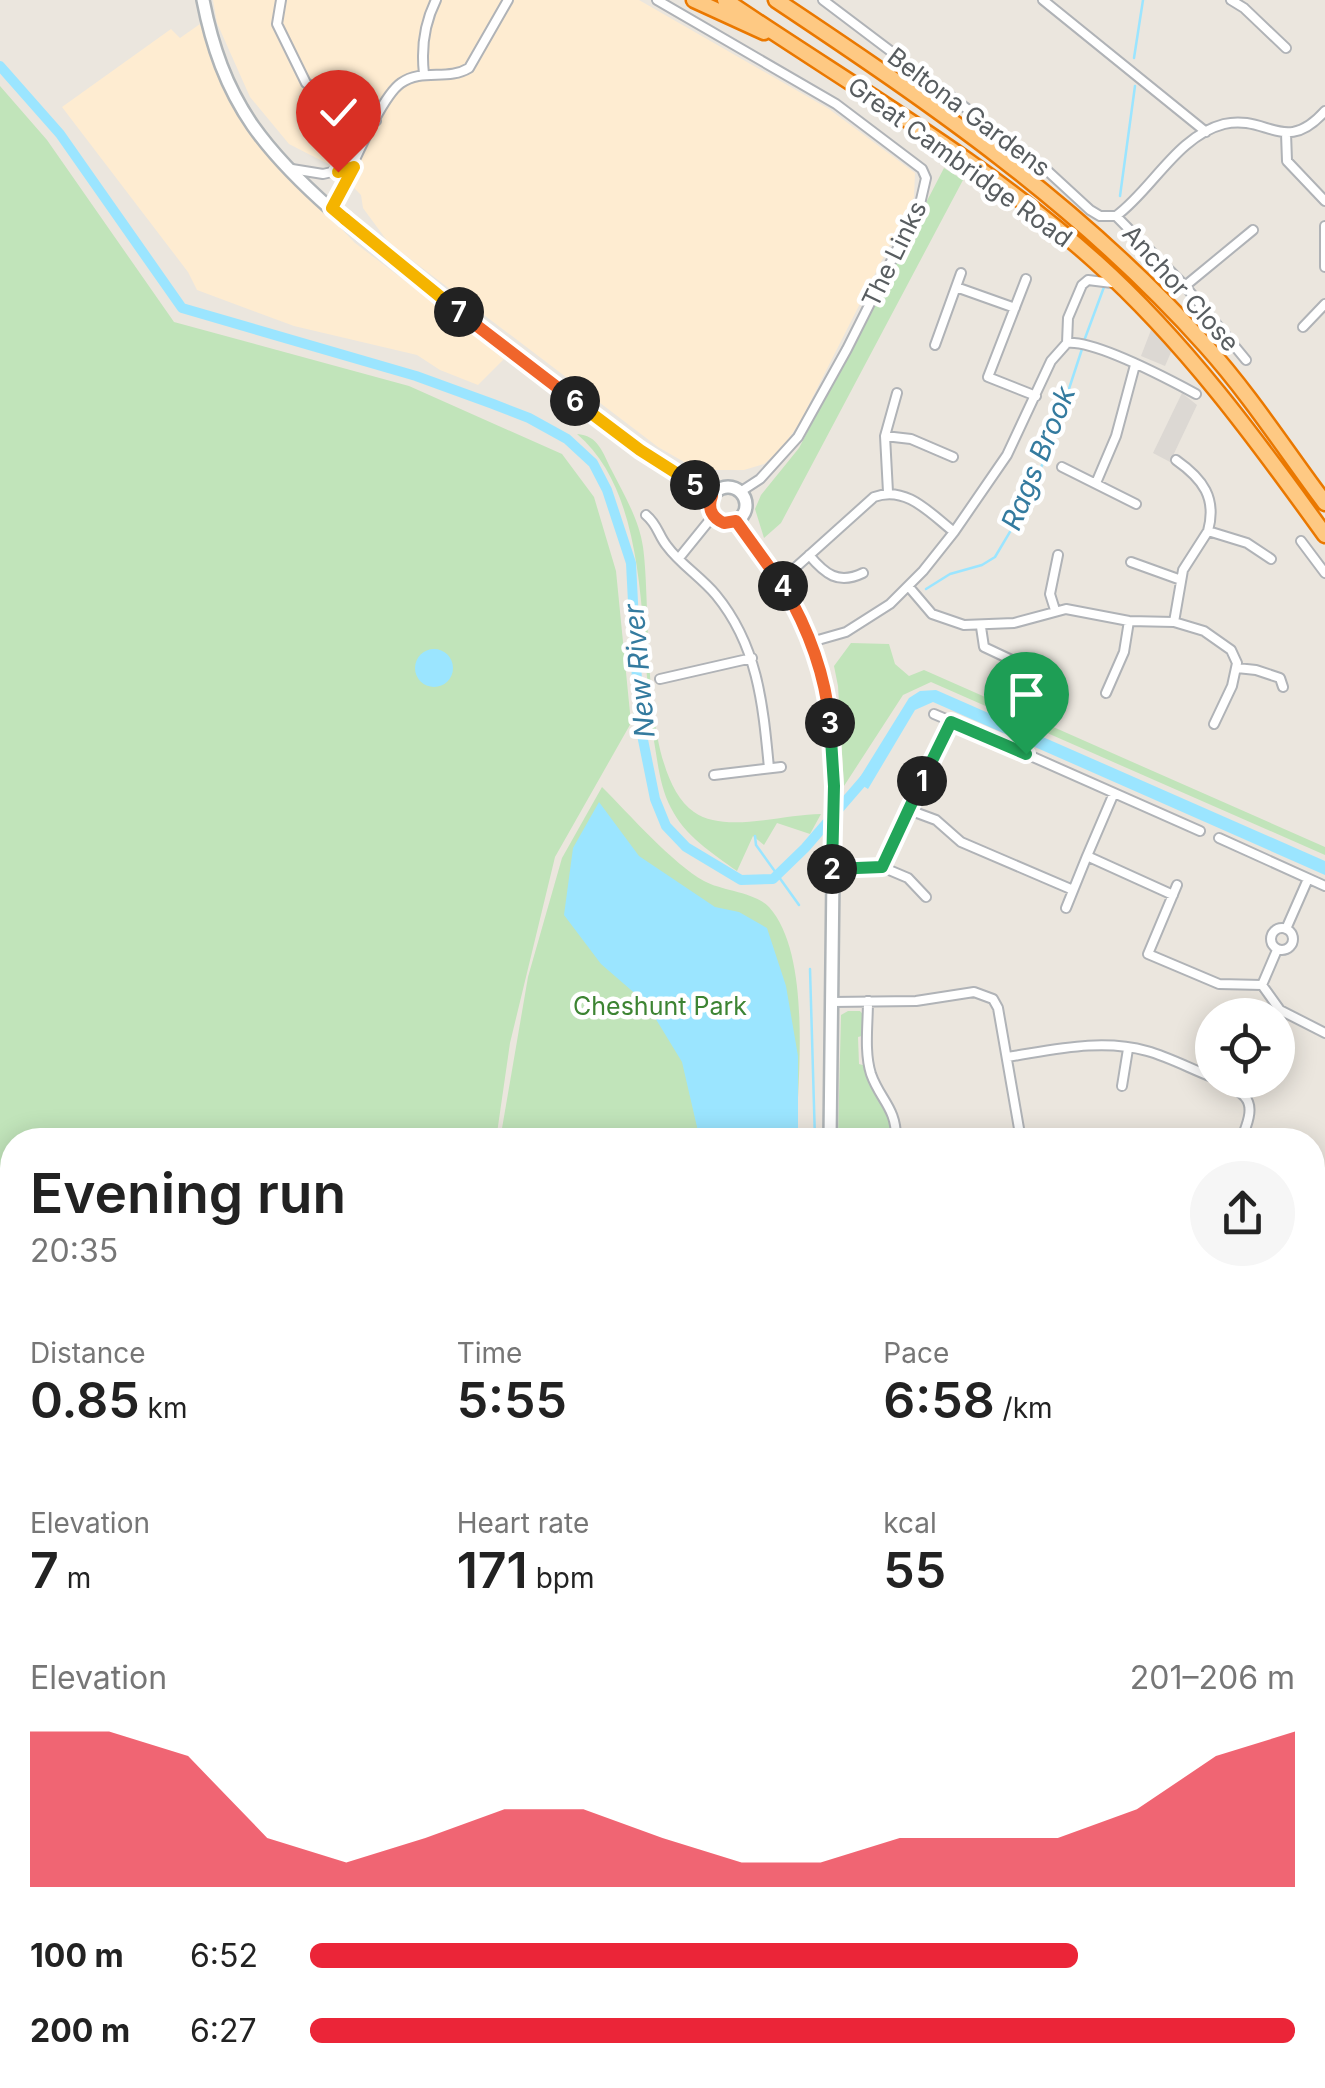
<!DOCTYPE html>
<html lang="en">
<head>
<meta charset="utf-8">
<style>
	:root { --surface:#fff; --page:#f6f6f6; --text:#222; --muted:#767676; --accent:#eb2538 }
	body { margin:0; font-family:Inter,sans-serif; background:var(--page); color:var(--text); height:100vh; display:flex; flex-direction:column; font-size:38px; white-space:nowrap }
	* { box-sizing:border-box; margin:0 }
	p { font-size:32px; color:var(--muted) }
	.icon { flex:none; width:55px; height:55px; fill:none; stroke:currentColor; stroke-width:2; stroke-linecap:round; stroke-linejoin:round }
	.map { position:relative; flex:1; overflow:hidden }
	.sheet { position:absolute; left:0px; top:1128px; width:1325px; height:962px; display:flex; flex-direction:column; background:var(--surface); border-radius:40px 40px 0 0; box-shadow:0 5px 25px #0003 }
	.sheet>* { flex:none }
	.controls { position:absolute; left:1195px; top:998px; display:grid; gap:20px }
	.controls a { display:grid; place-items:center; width:100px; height:100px; border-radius:50%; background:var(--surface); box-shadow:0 5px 25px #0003; font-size:50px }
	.pin { position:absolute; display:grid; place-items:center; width:85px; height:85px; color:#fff; margin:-102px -42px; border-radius:50% 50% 50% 0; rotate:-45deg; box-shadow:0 0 10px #0007 }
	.pin .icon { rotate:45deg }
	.km { position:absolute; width:50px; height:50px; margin:-25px; border-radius:50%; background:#222; color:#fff; font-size:28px; line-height:50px; text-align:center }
	.round { display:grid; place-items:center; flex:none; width:105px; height:105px; border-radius:52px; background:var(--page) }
	.head { display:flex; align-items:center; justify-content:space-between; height:170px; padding:0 30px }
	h1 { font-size:55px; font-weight:600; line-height:75px }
	.figures { display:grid; grid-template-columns:repeat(3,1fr); gap:15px; height:170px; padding:10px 30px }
	.figures div { display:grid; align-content:center }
	.figures b { font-size:50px; font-weight:600 }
	.figures small { font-size:28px; font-weight:400 }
	.figures p { font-size:28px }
	.chart { height:280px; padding:20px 30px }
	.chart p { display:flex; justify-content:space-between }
	.chart svg { width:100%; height:180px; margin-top:10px; fill:var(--accent); opacity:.7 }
	ul { padding:0 30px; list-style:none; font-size:32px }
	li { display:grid; grid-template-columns:160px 120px 1fr; align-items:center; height:75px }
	li i { height:25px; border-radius:12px; background:var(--accent) }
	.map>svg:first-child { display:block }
	.commercial { fill:#feecd1 }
	.industrial { fill:#dcd8d3 }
	.education { fill:#ddd8cf }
	.green { fill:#c1e4ba }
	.water { fill:#9be5ff }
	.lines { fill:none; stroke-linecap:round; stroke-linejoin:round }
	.stream { stroke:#9be5ff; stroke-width:2.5 }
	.canal { stroke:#9be5ff; stroke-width:10 }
	.street-casing { stroke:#b0b3b7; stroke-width:12 }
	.secondary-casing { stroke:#afb4b7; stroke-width:16 }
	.highway-casing { stroke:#ea7800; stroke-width:19 }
	.street { stroke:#fff; stroke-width:8 }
	.secondary { stroke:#fff; stroke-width:11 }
	.highway { stroke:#fec983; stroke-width:14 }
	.split-1-casing { stroke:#fff; stroke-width:20 }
	.split-2-casing { stroke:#fff; stroke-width:20 }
	.split-3-casing { stroke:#fff; stroke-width:20 }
	.split-4-casing { stroke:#fff; stroke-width:20 }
	.split-5-casing { stroke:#fff; stroke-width:20 }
	.split-6-casing { stroke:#fff; stroke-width:20 }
	.split-7-casing { stroke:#fff; stroke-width:20 }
	.split-8-casing { stroke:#fff; stroke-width:20 }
	.split-9-casing { stroke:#fff; stroke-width:20 }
	.split-1 { stroke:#22a559; stroke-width:12 }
	.split-2 { stroke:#22a559; stroke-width:12 }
	.split-3 { stroke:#22a559; stroke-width:12 }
	.split-4 { stroke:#f0652b; stroke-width:12 }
	.split-5 { stroke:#f0652b; stroke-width:12 }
	.split-6 { stroke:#f5b400; stroke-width:12 }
	.split-7 { stroke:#f0652b; stroke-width:12 }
	.split-8 { stroke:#f5b400; stroke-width:12 }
	.split-9 { stroke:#f5b400; stroke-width:12 }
	.labels { text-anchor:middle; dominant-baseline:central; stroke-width:9; stroke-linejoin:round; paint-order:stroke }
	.street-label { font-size:25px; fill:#585d60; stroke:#fff }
	.park-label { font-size:25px; fill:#3d8433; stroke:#fff }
	.water-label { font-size:28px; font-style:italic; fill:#347b9f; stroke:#fff }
</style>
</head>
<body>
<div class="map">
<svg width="1325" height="2088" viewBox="0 0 1325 2088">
	<rect width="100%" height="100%" fill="#ebe6de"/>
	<path class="commercial" d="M213,0H639L829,109L915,173L914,197L799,424L781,449L764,464L744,470H698L658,447L388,242L363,208L361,195L334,167L289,144L250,97L217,23Z
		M200,24L244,126L355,243L506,357L478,385L440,370L417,355L294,326L197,290L188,272L62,107L171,29L180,38Z"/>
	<path class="industrial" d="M1151,330L1172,350L1165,366L1141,356Z
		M1182,393L1197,405L1170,462L1153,453Z"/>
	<path class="education" d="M0,1853L12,1854V2078H263L270,2088H0Z
		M964,2078H1115L1121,2088H959Z"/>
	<path class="green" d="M0,86L47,140L174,322L409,386L562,454L594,497L616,571L631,723L555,857L510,1043L496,1140H12V1363L0,1354Z
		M944,168L963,180L781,523L764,538L755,509L761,495L799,448Z
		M577,434C598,435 603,453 611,469C624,495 639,519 643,547C652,612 639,774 694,812C725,834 783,814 821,814L810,834L777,823L764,845L753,836L737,871C712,853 685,836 671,808C660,787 658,764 654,741C638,649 654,499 577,434Z
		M851,643L889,644L895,664L909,676L924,670L1325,847V855L931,682L903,695L844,786L838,686L834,666Z
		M602,787C629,814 673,864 704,881C722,891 755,892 769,907C812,955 798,1078 796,1140H500L528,977L562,858Z
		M848,1011H860L865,1017V1035L858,1037L859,1064L866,1066L889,1110L893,1130L886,1132V1140H838L841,1015Z
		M0,1357L12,1367V1840L0,1841Z"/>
	<path class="water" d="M415 668a19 19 0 1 1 38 0a19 19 0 1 1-38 0Z
		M936,690L1325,861V875L933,702L915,710L868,789L857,782L909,698L920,691Z
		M599,802L639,856L715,907L739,912L767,928L786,986L798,1056V1140H700L682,1062L654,1016L646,1003L601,964L564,915L573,848Z"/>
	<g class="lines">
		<path class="stream" d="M1134,58L1143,0
			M1120,196L1135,86
			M1084,341L1104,287
			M926,589L950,574L982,565L995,557L1020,515L1050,447L1082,349
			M755,836L756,845L799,905
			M810,969L815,1140
			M598,2088L599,2078"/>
		<path class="canal" d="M0,66L60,134L182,308L416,376L493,404L529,418L567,439L593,463L607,490L631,563L639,720L655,799L666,826L686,847L741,880L773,879L805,848L869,774"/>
		<g class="street-casing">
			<path id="street" d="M281,0L277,24L306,83L376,121
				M657,0L836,104L922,169L926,178L920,204L847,349L798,437L760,479L740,492
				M823,0L1040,164L1090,210L1100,216H1116
				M1043,0L1206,132
				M1231,0L1244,8L1286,48
				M424,74C421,48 424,24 436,0
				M1286,133L1287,161L1325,201
				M292,169L323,174L354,167
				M332,208C347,180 379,98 401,83C422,68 448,81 469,68L508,0
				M1116,216C1152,190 1177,136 1224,124C1267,114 1285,156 1325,111
				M1116,216L1185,286L1246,360
				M1325,226V267
				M1026,279L988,377L1036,396
				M1185,286L1253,230
				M956,287L1015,308
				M1303,327L1325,304
				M1067,343C1095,340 1170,380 1196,394
				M935,345L961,273
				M885,436L911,439L953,457
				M1176,460C1203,479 1217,498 1208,531
				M1062,467L1136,504
				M1096,483L1116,436L1135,365
				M888,492L885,436L897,393
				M646,515C658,525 658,535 667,546C680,564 701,577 716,595C758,646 763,705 769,768
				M1301,541L1325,573
				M809,555C825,574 838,585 863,573
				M679,558L713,516
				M1131,562L1181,580
				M795,568L874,497C906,485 930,513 954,532
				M909,587L932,614L964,625L1014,623L1066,609L1129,621L1174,622L1204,631L1231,650L1237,663L1232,686L1214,724
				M1055,610L1050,594L1058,555
				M1174,622L1183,570L1208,531L1247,543L1271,559
				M981,627L984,647L1016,662
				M811,642L846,632L890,604L923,571L954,532L1007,455L1051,361L1067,343L1068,318L1082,285L1088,280L1112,283
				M1237,668L1256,670L1280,678L1283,687
				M660,679L752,658
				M1106,693L1124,652L1129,621
				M934,714L1026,753
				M1033,757L1200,831
				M714,775L781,767
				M909,810L936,820L961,842L1073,890
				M1219,838L1325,886
				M1087,856L1114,793
				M882,867L908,878L926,897
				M832,870L882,867L951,722
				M1177,885L1148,954L1219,984L1262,985L1280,1010L1325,1033
				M1066,908L1087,856L1173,895
				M1271 939a11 11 0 1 1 22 0a11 11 0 1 1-22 0Z
				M1286,929L1308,879
				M1262,985L1277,950
				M868,1001C868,1024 864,1052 871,1074C880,1100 897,1108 896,1140
				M832,1002L916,1001L974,992L993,999L998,1008L1021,1140
				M1007,1057C1053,1050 1101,1038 1147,1051C1169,1057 1191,1069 1212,1077
				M1218,1080C1253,1097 1256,1103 1241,1140
				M1122,1086L1128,1049
				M1312,1311L1325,1293
				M1312,1605L1325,1590
				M0,1846L12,1845
				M1312,1862L1325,1839
				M1129,2078L1135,2088
				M508,2088L514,2078
				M578,2088L588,2078
				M850,2088L855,2078
				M1196,2088L1201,2078"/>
		</g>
		<g class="secondary-casing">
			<path id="secondary" d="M203,0C212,46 226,87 253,126C299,191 380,250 443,299C531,368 617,437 712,496
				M710 505a18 18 0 1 1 36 0a18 18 0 1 1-36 0Z
				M737,521L797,609L811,642L828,703L834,786L830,1140
				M1312,1814L1325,1822
				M313,2088L328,2078"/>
		</g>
		<g class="highway-casing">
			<path id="highway" d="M694,0L764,32
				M725,0C850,85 984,161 1096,262C1185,342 1256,439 1325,535
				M776,0C932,104 1080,205 1206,346C1250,395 1286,451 1325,503"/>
		</g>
		<use href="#street" class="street"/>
		<use href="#secondary" class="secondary"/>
		<use href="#highway" class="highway"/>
	</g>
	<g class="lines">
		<g class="split-1-casing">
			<path id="split-1" d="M922,781L951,722L1026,754"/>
		</g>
		<g class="split-2-casing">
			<path id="split-2" d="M832,869L882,867L922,781"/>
		</g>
		<g class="split-3-casing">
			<path id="split-3" d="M830,723L834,786L832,869"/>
		</g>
		<g class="split-4-casing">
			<path id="split-4" d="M783,586C808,628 825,673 830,723"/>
		</g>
		<g class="split-5-casing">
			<path id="split-5" d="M695,485L712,496C707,509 712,518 724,523L736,521L783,586"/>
		</g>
		<g class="split-6-casing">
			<path id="split-6" d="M575,401L640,450L695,485"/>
		</g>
		<g class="split-7-casing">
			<path id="split-7" d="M459,312L575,401"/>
		</g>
		<g class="split-8-casing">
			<path id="split-8" d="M345,219L459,312"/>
		</g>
		<g class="split-9-casing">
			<path id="split-9" d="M338,172L354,167L332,208L345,219"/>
		</g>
		<use href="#split-1" class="split-1"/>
		<use href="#split-2" class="split-2"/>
		<use href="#split-3" class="split-3"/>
		<use href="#split-4" class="split-4"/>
		<use href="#split-5" class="split-5"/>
		<use href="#split-6" class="split-6"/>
		<use href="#split-7" class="split-7"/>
		<use href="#split-8" class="split-8"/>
		<use href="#split-9" class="split-9"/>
	</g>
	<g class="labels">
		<g class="street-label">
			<text transform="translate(969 112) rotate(37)">Beltona Gardens</text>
			<text transform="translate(960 162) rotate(36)">Great Cambridge Road</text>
			<text transform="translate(894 254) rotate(-64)">The Links</text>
			<text transform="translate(1181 288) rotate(48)">Anchor Close</text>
		</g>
		<g class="park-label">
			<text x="660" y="1006">Cheshunt Park</text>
		</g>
		<g class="water-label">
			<text transform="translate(1038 458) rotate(-68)">Rags Brook</text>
			<text transform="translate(639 671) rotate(-95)">New River</text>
		</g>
	</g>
</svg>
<div class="controls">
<a><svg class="icon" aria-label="locate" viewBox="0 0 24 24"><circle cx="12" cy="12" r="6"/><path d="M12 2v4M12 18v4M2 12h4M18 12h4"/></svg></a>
</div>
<div class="pin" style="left:1026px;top:754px;background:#1e9e55"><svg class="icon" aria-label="arrive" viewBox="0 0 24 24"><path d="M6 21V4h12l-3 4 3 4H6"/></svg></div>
<div class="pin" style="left:338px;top:172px;background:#d93025"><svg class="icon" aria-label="check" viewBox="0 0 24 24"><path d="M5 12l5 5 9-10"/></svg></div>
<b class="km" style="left:922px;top:781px">1</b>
<b class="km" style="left:832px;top:869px">2</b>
<b class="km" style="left:830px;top:723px">3</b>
<b class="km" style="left:783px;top:586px">4</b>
<b class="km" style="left:695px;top:485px">5</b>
<b class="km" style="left:575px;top:401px">6</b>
<b class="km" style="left:459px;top:312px">7</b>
<section class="sheet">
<div class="head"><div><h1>Evening run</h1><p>20:35</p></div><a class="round"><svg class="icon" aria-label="share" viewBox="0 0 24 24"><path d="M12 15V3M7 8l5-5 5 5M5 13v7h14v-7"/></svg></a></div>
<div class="figures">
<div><p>Distance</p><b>0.85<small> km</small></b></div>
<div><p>Time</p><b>5:55</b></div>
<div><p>Pace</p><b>6:58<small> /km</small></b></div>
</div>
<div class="figures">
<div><p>Elevation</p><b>7<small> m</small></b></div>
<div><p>Heart rate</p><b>171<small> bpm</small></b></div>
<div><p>kcal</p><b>55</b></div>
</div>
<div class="chart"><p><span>Elevation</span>201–206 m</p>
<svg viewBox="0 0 160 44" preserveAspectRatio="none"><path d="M0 44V6L10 6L20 12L30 32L40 38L50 32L60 25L70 25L80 32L90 38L100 38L110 32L120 32L130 32L140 25L150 12L160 6V44z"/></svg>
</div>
<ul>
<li><b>100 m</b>6:52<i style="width:78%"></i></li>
<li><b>200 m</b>6:27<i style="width:100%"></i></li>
</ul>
</section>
</div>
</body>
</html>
